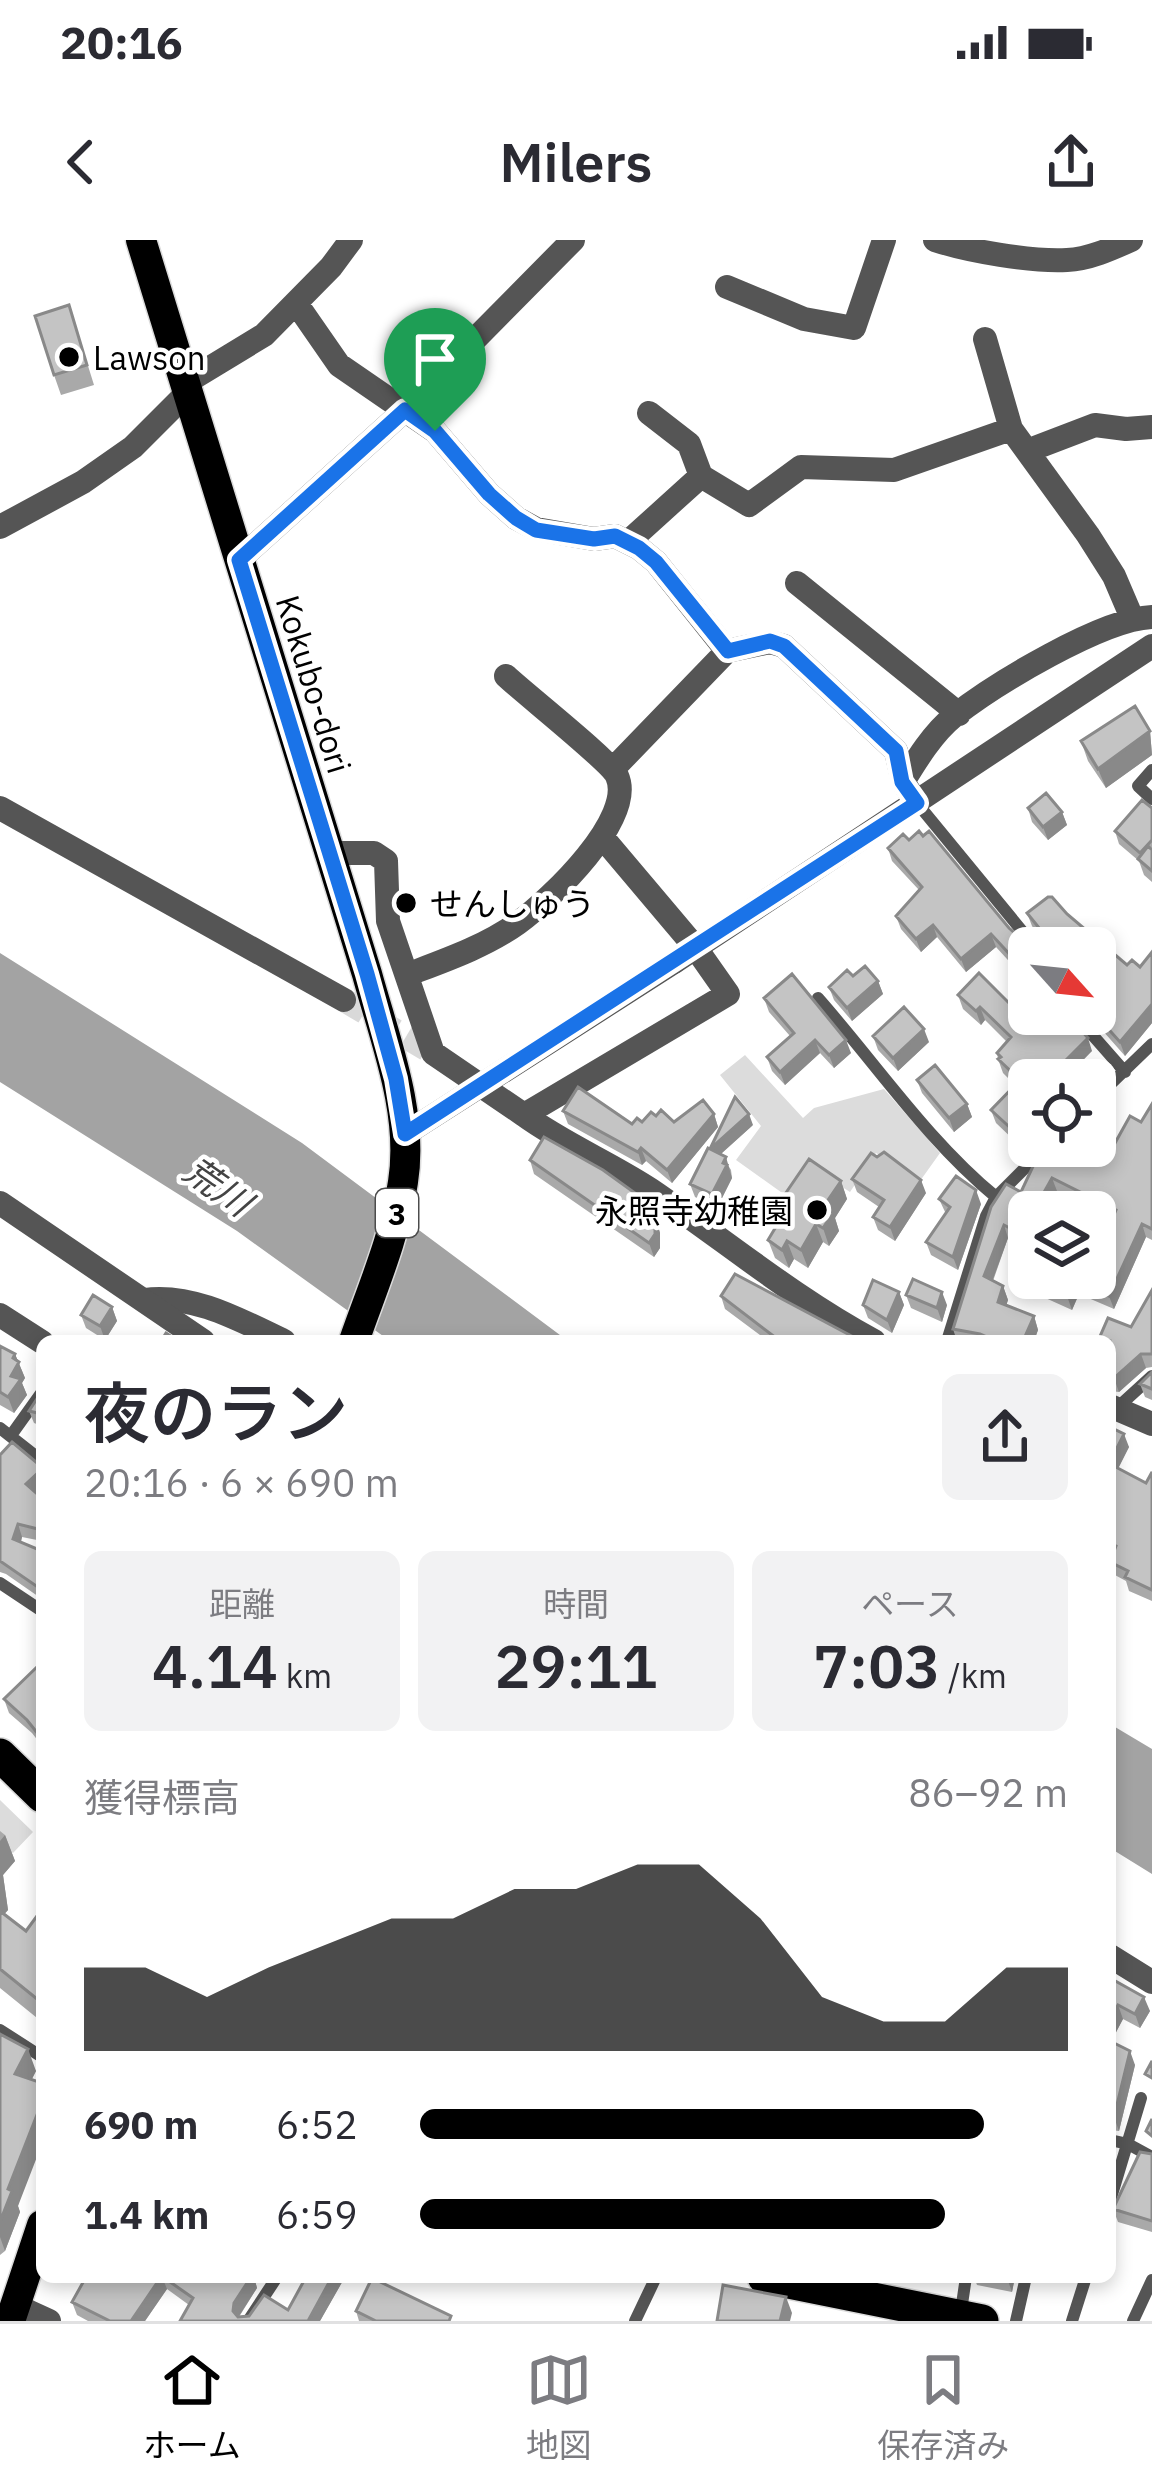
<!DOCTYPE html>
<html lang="ja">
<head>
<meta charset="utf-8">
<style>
	:root { --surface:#fff; --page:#f2f2f3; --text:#2b2b33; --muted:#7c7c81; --line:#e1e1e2; --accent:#000 }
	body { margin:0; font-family:"IBM Plex Sans","Noto Sans JP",sans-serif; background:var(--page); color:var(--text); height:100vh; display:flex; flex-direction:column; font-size:45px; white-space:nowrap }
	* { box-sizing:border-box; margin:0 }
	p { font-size:39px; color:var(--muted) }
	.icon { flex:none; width:66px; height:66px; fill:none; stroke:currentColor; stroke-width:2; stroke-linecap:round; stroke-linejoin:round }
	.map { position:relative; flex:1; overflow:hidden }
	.details { position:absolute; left:36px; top:1095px; width:1080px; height:948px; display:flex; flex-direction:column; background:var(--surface); border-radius:18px; box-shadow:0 6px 18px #0003 }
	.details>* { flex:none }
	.needle { width:78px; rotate:117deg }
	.tools { position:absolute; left:1008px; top:687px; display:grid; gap:24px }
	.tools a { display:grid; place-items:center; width:108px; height:108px; border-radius:18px; background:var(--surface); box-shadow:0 6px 18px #0003; font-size:60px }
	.pin { position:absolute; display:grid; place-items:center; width:102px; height:102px; color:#fff; margin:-123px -51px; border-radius:50% 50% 50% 0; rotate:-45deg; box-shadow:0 0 12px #0007 }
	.pin .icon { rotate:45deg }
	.round { display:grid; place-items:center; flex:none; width:126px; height:126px; border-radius:18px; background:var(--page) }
	.overview { display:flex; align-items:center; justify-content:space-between; height:204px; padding:0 48px }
	h1 { font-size:66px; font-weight:600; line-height:90px }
	.metrics { display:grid; grid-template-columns:repeat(3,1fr); gap:18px; height:204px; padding:12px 48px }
	.metrics div { display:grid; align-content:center; border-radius:18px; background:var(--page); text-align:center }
	.metrics b { font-size:60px; font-weight:600 }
	.metrics small { font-size:33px; font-weight:400 }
	.metrics p { font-size:33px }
	.chart { height:336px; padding:24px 48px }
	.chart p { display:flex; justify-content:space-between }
	.chart svg { width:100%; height:216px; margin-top:12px; fill:var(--accent); opacity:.7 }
	ul { padding:0 48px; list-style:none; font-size:39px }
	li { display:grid; grid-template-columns:192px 144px 1fr; align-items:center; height:90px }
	li i { height:30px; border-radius:15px; background:var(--accent) }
	.status { display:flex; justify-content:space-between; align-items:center; height:84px; padding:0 60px; background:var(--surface); direction:ltr }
	.status svg { height:33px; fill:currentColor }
	header { display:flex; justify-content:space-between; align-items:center; height:156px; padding:0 48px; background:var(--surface); font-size:54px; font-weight:600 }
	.tabs { display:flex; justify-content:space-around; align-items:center; height:168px; border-top:3px solid var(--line); background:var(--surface); font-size:33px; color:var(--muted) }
	.tabs a { display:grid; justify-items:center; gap:6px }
	.tabs .active { color:var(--accent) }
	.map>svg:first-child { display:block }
	.green { fill:#dcdcdc }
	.water { fill:#a3a3a3 }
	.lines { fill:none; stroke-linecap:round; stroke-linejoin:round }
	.minor-tunnel { stroke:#d9d9d9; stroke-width:24; stroke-dasharray:24 12; stroke-linecap:butt }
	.primary-casing { stroke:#dbdbdb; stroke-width:33 }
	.trunk-casing { stroke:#dbdbdb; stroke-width:36 }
	.service { stroke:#555; stroke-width:12 }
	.minor { stroke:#555; stroke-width:24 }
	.tertiary { stroke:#555; stroke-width:24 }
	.primary { stroke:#000; stroke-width:30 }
	.trunk { stroke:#000; stroke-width:33 }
	.tertiary-bridge { stroke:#555; stroke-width:24 }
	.wall { fill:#a9a9a9 }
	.shaded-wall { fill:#898989 }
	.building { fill:#c4c4c4; stroke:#898989; stroke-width:3 }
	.route-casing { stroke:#fff; stroke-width:24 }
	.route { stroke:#1a73e8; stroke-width:15 }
	.poi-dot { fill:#000; stroke:#fff; stroke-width:4.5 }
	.labels { text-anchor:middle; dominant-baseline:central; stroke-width:9; stroke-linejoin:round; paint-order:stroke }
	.shield { fill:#fff; stroke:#4c4c4c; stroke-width:3 }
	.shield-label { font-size:30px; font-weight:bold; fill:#000 }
	.poi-label { font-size:33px; fill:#000; stroke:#fff; text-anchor:start }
	.street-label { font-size:33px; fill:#000; stroke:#fff }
	.water-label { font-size:36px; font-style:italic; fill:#444; stroke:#fff }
</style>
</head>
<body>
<div class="status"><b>20:16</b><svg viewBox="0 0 49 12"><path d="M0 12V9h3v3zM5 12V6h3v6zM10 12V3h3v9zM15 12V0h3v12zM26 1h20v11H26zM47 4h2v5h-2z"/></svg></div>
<header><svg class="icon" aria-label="back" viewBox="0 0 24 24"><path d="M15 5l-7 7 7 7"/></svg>Milers<svg class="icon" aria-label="share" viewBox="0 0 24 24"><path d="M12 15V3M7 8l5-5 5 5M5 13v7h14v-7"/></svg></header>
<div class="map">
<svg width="1152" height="2081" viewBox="0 0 1152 2081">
	<rect width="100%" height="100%" fill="#fff"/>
	<path class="green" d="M745,815L803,878L814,868L884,849L940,913L920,941L876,913L850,952L813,928L792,960L736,920L761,886L720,835Z
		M0,1560L33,1592L13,1613L0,1603Z"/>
	<path class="water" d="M0,713L302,903L568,1101H390L237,991L0,842Z
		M1110,1484L1152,1509V1634L1110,1608Z"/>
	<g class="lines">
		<path class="minor-tunnel" d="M344,760L433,813"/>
		<g class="primary-casing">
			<path id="primary" d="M141,0L367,734C385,800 414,873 403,942C395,997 372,1049 354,1101
				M10,2081L42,1985"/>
		</g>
		<g class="trunk-casing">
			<path id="trunk" d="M0,1515L42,1556
				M764,2037L982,2081"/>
		</g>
		<path class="service" d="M1152,530L1138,546L1152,559
			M917,563L1036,708
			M818,758C877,825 927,900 996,957
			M1074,774L1125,832
			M1095,859L1152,804
			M947,1101L986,976L996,957L1047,906
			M1117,1168L1152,1136
			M0,1188L42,1221
			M12,1194L42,1152
			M0,1343L42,1371
			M0,1790L42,1817
			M1110,1900L1128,1904L1152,1917
			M1110,1961L1141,1858
			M961,2071L966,2037
			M248,2081L277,2037
			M635,2081L656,2037
			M1016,2081L1026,2037
			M1072,2081L1086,2037
			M1133,2081L1152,2040"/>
		<path class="minor" d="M935,0C968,11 1032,22 1067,20C1089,19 1111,9 1131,0
			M727,47L804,79L854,88L884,0
			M296,63L339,125L435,191L489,254L516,278L536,289L594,299L615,296L639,308L656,322L727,411
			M985,99L1011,189L1088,295L1114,336L1132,378
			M185,143L264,95L331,27L351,0
			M649,173L689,204L701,236
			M1027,211L1095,185L1126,189L1152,187
			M0,287L83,242L133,207L187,153
			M628,302L701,236L749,265L801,227L894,230L1011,189
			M797,343L959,474
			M613,529L727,411L770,402L784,406L896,511L903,542L917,563
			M903,542C917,519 933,493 954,476C995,444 1102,379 1152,377
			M0,568L344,760
			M603,598L695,707L728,754L524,875C564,904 610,923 651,950C726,1001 794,1058 874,1101
			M327,613H374L386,621L388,681L433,813L524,875
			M409,734C446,720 486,706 518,683C551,659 636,578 617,536C610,521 525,454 506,436
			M144,1060C192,1053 240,1080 284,1101
			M0,1075L42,1102
			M1110,1166L1152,1184
			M1110,1716L1152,1742
			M14,2065L49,2081"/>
		<path class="tertiary" d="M239,320L405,170L573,0
			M674,722L1152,406
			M0,963L203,1101"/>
		<use href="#primary" class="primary"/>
		<use href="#trunk" class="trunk"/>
		<path class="tertiary-bridge" d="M405,894L674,722"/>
	</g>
	<path class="wall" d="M69,65L94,145L61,155L54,135Z
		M1150,491L1152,515L1106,548L1088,521L1081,501Z
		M1028,568L1062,572L1067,585L1048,600L1032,582Z
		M1152,568V642L1144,635L1139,621L1119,604L1115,591Z
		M888,608L1009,688L1028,705L1029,722L1018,731L996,707L966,732L937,697L921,712L901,689L896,676L919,650L892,621Z
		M1027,673L1067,674L1127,725L1140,727L1152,712V783L1125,816L1088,774H1095V708H1047L1032,686Z
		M878,741L883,754L852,781L834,760L829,747Z
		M958,755L1024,778L1092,811L1029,840V906H1034L1023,915L1020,906L996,883L991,870L1015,845L1003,833L998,819L997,813L1007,802L985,780L981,785L963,769Z
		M764,758L851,813L834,828L820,813L785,845L772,831L767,817L790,796L769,772Z
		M873,796L929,802L898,831L878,810Z
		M917,840L967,864L972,877L954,892L922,853Z
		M1152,864V1000L1146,997L1114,1069L1079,1054L1072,1070L1041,1056L1036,1042L1098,1013L1112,979L1057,951L1029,972V1001L1026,1007L1008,998L993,1041L1003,1046L1008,1060L1006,1065L1034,1076L1038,1090L1034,1101H957L953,1089L1035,923L1033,917L1115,903L1141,882Z
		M563,871L632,884L642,882L656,876L674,882L714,874L718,887L672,943L646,921L642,925L568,884Z
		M753,885L721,914L731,930L732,938L717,968L695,957L690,944L708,908Z
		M530,920L653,966L658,979L656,982L660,993V1008L654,1017L534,934Z
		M852,939L926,953L895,1001L878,990L873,977L879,967L857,952Z
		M841,941L847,959L835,978L839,991L829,1006L823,1002L808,1028L794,1019L789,1028L775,1018L768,1000L785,971L781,960Z
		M939,959L981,964L958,1030L931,1015L926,1002L946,974Z
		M1152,1050V1127L1146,1128L1119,1152L1110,1151V1101L1131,1087Z
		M899,1052L904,1065L892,1093L868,1078L863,1065Z
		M906,1055L947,1065L942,1082L911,1068Z
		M721,1056L861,1101H768L725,1069Z
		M112,1067L117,1081L105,1100L86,1088L81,1075Z
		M0,1106L15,1114L25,1138L22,1143L27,1155L14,1173L0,1165Z
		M1152,1132V1160L1145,1157L1140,1144Z
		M42,1151V1186L34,1183L29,1171Z
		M1110,1187L1129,1207L1118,1228L1146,1243L1152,1232V1361L1129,1351L1126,1341L1113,1334L1110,1325L1112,1314L1110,1313Z
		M0,1215L42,1227V1246L36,1252L42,1258V1301L22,1297L21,1302L42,1311V1359L6,1334L0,1332Z
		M42,1424V1506L32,1493L9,1473L4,1459Z
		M0,1591L5,1595L15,1621L3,1635L8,1670L4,1674L26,1691L42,1669V1782L0,1748Z
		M1110,1738L1150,1771L1140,1788L1123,1779L1111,1801L1135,1825L1119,1891L1110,1890Z
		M0,1794L36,1831L32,1839L18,1966L20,1972L5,2011L0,2015Z
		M1152,1914V1992L1118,1982L1113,1969Z
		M86,2037H254L257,2048L239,2077L288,2070L306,2037H345L320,2081H180L189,2065L167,2049L145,2081H88L77,2075L72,2062Z
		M974,2037H1015L1012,2052L977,2045Z
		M356,2071L449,2081H359Z"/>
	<path class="shaded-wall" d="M1150,491L1152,515L1106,548L1098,529Z
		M1062,572L1067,585L1048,600L1043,587Z
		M933,685L937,697L921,712L916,699Z
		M991,694L996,707L966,732L961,719Z
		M1028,705L1029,722L1018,731L1014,719Z
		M878,741L883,754L852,781L847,768Z
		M1152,764V783L1125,816L1120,802Z
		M980,767L985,780L981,785L976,771Z
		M924,789L929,802L898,831L893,818Z
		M1088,798L1092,811L1064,840H1046Z
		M815,800L820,813L785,845L780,832Z
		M846,800L851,813L834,828L829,815Z
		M967,864L972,877L954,892L949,878Z
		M714,874L718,887L672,943L667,930Z
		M749,874L753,885L714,920L710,909Z
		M1029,892V906H1034L1023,915L1018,902Z
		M641,908L646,921L642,925L638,912Z
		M726,917L732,938L717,968L712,954Z
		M1052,938L1057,951L1045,972H1033Z
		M921,940L926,953L895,1001L890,987Z
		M841,941L847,959L835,978L839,991L829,1006L823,988L824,966Z
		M976,950L981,964L958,1030L953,1017Z
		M653,966L660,993V1008L654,1017L649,1003L647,974Z
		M1029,979V1001L1026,1007L1021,994Z
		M816,984L823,1002L808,1028L801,1010Z
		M1142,984L1146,997L1114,1069L1109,1056Z
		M1004,985L1008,998L989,1050L984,1036Z
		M787,1001L794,1019L789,1028L782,1010Z
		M1074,1041L1079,1054L1072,1070L1067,1056Z
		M1003,1046L1008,1060L1003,1076L998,1062Z
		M899,1052L904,1065L892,1093L887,1080Z
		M942,1052L947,1065L942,1082L937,1068Z
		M112,1067L117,1081L105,1100L100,1086Z
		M1034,1076L1038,1090L1034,1101H1023Z
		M15,1114L25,1138L22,1143L27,1155L14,1173L8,1157Z
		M1141,1114L1146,1128L1119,1152L1114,1138Z
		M1124,1194L1129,1207L1114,1237L1110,1222Z
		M42,1229V1246L31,1256L26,1244Z
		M18,1284L22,1297L18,1312L13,1299Z
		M5,1595L15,1621L3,1635L8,1670L0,1679V1601Z
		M1144,1757L1150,1771L1140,1788L1135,1774Z
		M1118,1765L1123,1779L1110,1804V1780Z
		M28,1809L36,1831L23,1856L15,1834Z
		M1130,1811L1135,1825L1119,1891L1114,1877Z
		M42,1862V1904L18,1966L20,1972L5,2011L0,1997V1982L8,1949Z
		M162,2037L167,2049L145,2081H131Z
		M251,2037H254L257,2048L239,2076L233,2071L234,2063Z
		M332,2037H345L320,2081H308Z
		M1007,2037H1015L1012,2052L1007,2038Z
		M786,2057L792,2073L790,2081H780Z"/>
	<path class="building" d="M69,65L87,125L54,135L35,76Z
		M1135,466L1150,491L1098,529L1081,501Z
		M1046,553L1062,572L1043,587L1028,568Z
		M1142,560L1152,568V600L1140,613L1115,591Z
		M919,591L923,596L929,591L1009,688L1028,705L1014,719L991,694L961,719L933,685L916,699L896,676L922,647L888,608L903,594L909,600Z
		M1148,606L1152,610V631L1138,619Z
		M1048,657H1052L1067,674L1127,725L1132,720L1140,727L1152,712V764L1120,802L1095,774V708H1049L1040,689L1027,673Z
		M865,726L878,741L847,768L829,747L847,730L853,736Z
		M979,733L1024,778L1029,773L1067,774L1088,798L1046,840H1029V892L1018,902V895L991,870L1020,840L998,819L1001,817L997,813L1011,797L980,767L976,771L958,755Z
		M792,734L846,800L829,815L815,800L780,832L767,817L794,793L764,758Z
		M904,767L924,789L893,818L873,796Z
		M935,825L967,864L949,878L917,840Z
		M578,847L632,884L637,878L642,882L651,872L656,876L661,870L674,882L703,860L714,874L667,930L641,908L638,912L563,871Z
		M735,857L749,874L710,909Z
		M1152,864V989L1142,984L1109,1056L1074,1041L1067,1056L1036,1042L1039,1038H1095V1011L1098,1013L1116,970L1052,938L1033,972H1029V979L1021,994L1004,985L984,1036L1003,1046L998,1062L1034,1076L1023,1101H996L980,1094L953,1089L991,967L1006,944L1021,952L1036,920L1033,917L1042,906H1095V890L1115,903L1130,876L1141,882Z
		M544,897L603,930L653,966L647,974L655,980V994L649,1003L530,920Z
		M708,908L726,917L723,923L727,925L712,954L690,944Z
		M884,912L921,940L890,987L873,977L884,960L852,939L871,913L877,917Z
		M809,919L841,941L824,966L833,973L823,988L816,984L801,1010L787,1001L782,1010L768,1000L789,965L781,960Z
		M956,936L976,950L953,1017L926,1002L950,967L939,959Z
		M735,1034L861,1101H780L721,1056Z
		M913,1039L942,1052L937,1068L906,1055Z
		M873,1040L899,1052L887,1080L863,1065Z
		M1152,1050V1114H1141L1114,1138H1110V1101H1098L1108,1078L1131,1087Z
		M93,1055L112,1067L100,1086L81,1075Z
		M166,1093L178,1101H161Z
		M0,1106L15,1114L13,1118L19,1122L11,1136L21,1139L8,1157L0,1152Z
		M1152,1132V1149L1140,1144Z
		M42,1151V1174L29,1171Z
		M1110,1187L1124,1194L1110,1222Z
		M12,1202L42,1227V1229L26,1244L42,1258V1290L18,1284L13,1299L42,1311V1350L0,1321V1215Z
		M1110,1224L1146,1243L1152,1232V1350L1125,1337L1128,1331L1110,1322L1116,1306L1110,1303Z
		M41,1423L42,1424V1499L27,1480L4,1459Z
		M42,1669V1763L0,1729V1671L26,1691Z
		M1110,1738L1144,1757L1135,1774L1118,1765L1110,1780Z
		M0,1794L28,1809L15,1834L42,1843V1862L8,1949L12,1951L0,1982Z
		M1110,1801L1130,1811L1114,1877H1110Z
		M1152,1821V1838L1145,1834Z
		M1152,1879V1896L1146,1891Z
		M1140,1912L1152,1914V1981L1113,1969Z
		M86,2037H161L131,2081H110L72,2062Z
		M163,2037H251L234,2063L233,2071L238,2077L249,2076L264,2055L288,2070L306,2037H332L308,2081H180L193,2058Z
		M372,2038L451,2076L449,2081H376L356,2071Z
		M723,2045L786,2057L780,2081H717Z"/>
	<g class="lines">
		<g class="route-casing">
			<path id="route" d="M405,170L435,191L489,254L516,278L536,290L594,299L615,296L639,308L656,322L728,411L770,401L784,406L896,511L902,542L917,563L405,894L396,839L367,734L239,320Z"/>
		</g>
		<use href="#route" class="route"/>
	</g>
	<g class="poi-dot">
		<circle cx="69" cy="117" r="12"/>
		<circle cx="406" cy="663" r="12"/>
		<circle cx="817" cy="970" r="12"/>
	</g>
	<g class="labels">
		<rect class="shield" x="376" y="949" width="42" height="48" rx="9"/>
		<g class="shield-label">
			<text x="397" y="973">3</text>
		</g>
		<g class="poi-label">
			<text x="93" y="117">Lawson</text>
			<text x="430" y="663">せんしゅう</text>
			<text x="793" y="970" text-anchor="end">永照寺幼稚園</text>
		</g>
		<g class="street-label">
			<text transform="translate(314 444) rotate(73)">Kokubo-dori</text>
		</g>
		<g class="water-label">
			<text transform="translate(218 946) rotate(35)">荒川</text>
		</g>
	</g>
</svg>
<div class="tools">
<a><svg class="needle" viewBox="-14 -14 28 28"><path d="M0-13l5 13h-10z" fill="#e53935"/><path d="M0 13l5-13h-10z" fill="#7c7c81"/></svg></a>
<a><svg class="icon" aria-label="locate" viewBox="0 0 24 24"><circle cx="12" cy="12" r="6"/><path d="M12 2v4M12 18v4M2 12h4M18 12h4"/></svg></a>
<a><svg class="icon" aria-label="layers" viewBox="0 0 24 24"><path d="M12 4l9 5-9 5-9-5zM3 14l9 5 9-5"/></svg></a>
</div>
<div class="pin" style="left:435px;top:191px;background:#1e9e55"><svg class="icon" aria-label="arrive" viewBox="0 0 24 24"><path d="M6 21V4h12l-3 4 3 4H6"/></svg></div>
<section class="details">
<div class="overview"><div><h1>夜のラン</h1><p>20:16 · 6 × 690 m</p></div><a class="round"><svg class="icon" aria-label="share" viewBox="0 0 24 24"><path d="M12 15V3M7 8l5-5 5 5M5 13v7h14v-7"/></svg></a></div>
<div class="metrics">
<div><p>距離</p><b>4.14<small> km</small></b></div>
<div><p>時間</p><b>29:11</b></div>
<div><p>ペース</p><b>7:03<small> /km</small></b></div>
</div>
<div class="chart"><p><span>獲得標高</span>86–92 m</p>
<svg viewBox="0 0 160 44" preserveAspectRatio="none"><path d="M0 44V27L10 27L20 33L30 27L40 22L50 17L60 17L70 11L80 11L90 6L100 6L110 17L120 33L130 38L140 38L150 27L160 27V44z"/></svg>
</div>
<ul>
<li><b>690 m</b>6:52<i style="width:87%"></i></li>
<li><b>1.4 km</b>6:59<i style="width:81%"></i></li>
</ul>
</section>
</div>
<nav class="tabs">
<a class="active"><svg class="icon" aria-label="home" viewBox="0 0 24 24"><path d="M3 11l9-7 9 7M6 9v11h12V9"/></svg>ホーム</a>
<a><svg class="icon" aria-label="map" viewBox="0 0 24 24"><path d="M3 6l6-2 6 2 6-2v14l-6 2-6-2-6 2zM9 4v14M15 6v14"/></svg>地図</a>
<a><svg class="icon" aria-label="saved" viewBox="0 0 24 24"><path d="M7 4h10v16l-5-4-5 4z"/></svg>保存済み</a>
</nav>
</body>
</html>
